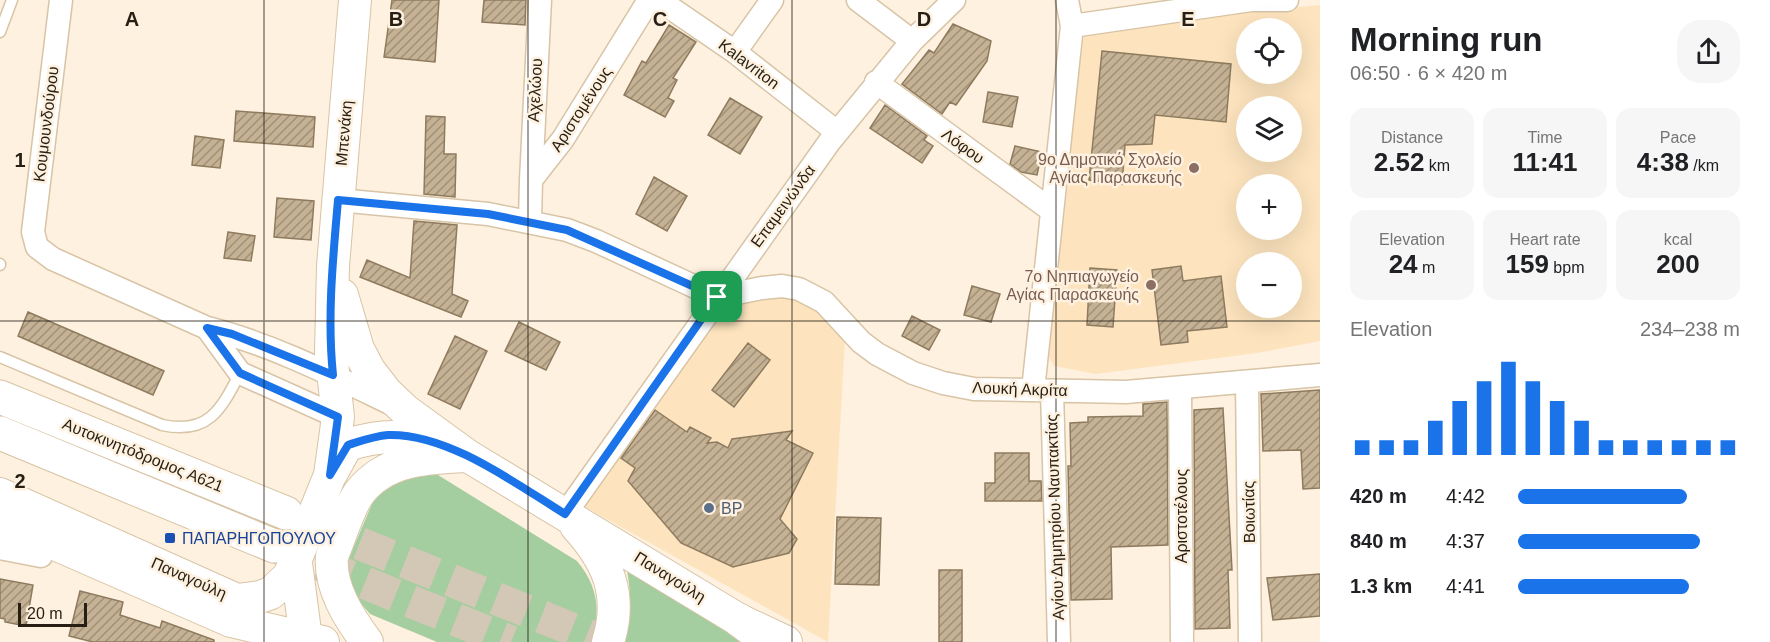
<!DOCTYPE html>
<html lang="en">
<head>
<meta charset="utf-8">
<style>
	:root { --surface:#fff; --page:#f6f6f6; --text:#202124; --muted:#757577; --accent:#1a73e8 }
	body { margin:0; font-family:Arial,sans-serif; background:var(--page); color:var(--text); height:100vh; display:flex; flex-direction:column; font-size:22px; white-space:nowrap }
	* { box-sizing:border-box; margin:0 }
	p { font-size:20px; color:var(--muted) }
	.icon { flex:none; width:33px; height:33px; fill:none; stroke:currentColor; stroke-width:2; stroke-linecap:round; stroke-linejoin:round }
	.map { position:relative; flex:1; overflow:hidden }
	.drawer { display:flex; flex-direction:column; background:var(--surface); width:450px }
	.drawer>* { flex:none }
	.fabs { position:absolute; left:1236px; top:18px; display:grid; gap:12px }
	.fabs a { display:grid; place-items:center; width:66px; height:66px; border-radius:50%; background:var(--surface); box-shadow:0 6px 24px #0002; font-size:30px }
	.scale { position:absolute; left:18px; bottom:15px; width:69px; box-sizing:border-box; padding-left:6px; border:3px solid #271f14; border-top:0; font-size:16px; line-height:21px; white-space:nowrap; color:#271f14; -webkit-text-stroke:4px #fef1df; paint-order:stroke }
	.pin { position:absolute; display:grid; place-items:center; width:51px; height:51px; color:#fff; margin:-26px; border-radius:12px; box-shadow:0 3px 9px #0006 }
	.round { display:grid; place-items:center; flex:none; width:63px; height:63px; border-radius:24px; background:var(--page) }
	.overview { display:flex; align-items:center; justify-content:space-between; height:102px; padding:0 30px }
	h1 { font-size:33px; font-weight:600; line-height:45px }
	.stats { display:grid; grid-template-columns:repeat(3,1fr); gap:9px; height:102px; padding:6px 30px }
	.stats div { display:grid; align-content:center; border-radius:15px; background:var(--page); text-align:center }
	.stats b { font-size:26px; font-weight:600 }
	.stats small { font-size:16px; font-weight:400 }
	.stats p { font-size:16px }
	.chart { height:168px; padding:12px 30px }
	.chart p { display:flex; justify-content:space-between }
	.chart svg { width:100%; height:108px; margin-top:6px; stroke:var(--accent); stroke-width:6 }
	ul { padding:0 30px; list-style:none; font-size:20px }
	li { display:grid; grid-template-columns:96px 72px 1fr; align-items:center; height:45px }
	li i { height:15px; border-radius:8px; background:var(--accent) }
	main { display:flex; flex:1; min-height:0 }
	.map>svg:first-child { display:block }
	.built { fill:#fde4be; fill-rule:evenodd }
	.green { fill:#a4cea0 }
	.building { fill:url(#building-hatch); stroke:#8e7b5f; stroke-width:1.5 }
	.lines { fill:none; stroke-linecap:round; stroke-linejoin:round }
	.highway-tunnel { stroke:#d3c7b6; stroke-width:33; stroke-dasharray:33 16; stroke-linecap:butt }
	.lane-casing { stroke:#d8c4a6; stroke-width:13 }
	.street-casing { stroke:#d8c4a6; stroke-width:25 }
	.secondary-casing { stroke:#d8c4a6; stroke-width:34 }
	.highway-casing { stroke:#d8c4a6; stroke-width:35 }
	.lane { stroke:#fff; stroke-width:10 }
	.street { stroke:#fff; stroke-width:22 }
	.secondary { stroke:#fff; stroke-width:32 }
	.highway { stroke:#fff; stroke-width:33 }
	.route-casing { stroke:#fff; stroke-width:12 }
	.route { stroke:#1a73e8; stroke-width:8 }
	.grid { fill:none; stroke:#271f14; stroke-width:1.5; stroke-opacity:0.55 }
	.education-dot { fill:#8d6e63; stroke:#fef1df; stroke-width:2 }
	.service-dot { fill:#5c6f8a; stroke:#fef1df; stroke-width:2 }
	.transit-dot { fill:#1a4fb4; stroke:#fef1df; stroke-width:2 }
	.labels { text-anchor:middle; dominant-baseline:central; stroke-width:5; stroke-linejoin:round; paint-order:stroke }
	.street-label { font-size:16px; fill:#271f14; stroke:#fef1df }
	.education-label { font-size:16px; fill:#785e54; stroke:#fef1df; text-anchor:end }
	.service-label { font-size:16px; fill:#4e5e75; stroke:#fef1df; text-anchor:start }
	.transit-label { font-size:16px; fill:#164399; stroke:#fef1df; text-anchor:start }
	.grid-label { font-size:20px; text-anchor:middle; font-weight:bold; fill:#271f14; stroke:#fef1df; stroke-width:5; stroke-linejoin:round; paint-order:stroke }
</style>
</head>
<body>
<main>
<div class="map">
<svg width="1320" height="642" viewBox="0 0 1320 642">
	<defs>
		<pattern id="building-hatch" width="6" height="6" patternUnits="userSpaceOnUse" patternTransform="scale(1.5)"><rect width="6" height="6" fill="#c5b294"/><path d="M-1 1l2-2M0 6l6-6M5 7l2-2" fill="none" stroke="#a09078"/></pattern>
	</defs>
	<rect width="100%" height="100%" fill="#fef1df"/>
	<path class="built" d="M1320,5V341L1257,353L1096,374L1054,366L1047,354L1067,191L1080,40L1098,25ZM1246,28H1292V74H1246ZM1246,106H1292V152H1246ZM1246,184H1292V230H1246ZM1246,262H1292V308H1246Z
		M792,292L822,310L845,339L828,642L578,503L713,299Z"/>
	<path class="green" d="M419,468L438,475L577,561C597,585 603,612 589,642H437L370,614L358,600L351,587L349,558L377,492Z
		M627,570L744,642H623C633,617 631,595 627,570Z"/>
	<path class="building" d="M392,0H439L435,62L384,57Z
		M484,0H526L525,25L482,22Z
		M953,24L991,41L987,61L956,105L950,102L942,114L902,84L929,50L934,53Z
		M669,25L696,42L673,78L677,80L668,98L674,101L665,117L624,95L642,61L646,63Z
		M1102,51L1231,64L1226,122L1155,115L1152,144L1125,145L1122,184L1089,180Z
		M988,92L1018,97L1012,127L983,122Z
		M730,98L762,117L740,154L708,135Z
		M885,105L927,136L924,140L933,146L922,163L870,128Z
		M236,111L315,117L313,147L234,141Z
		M426,116L445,117L444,154H456L455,197L424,194Z
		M195,136L224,140L220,168L192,165Z
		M1015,146L1042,152L1037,175L1021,172L1010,164Z
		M654,177L687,196L667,231L636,214Z
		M277,198L314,201L311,240L274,237Z
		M414,221L457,225L452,294L468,301L461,317L360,277L367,260L410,278Z
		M228,232L255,236L251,261L224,258Z
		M1181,266L1183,281L1221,276L1227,327L1187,331L1188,342L1161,345L1152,270Z
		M1090,268L1117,270L1113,327L1087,325Z
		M972,286L1000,294L991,322L964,315Z
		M28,312L164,371L153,395L18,336Z
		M912,316L940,330L929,350L902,336Z
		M519,322L560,342L546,370L505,351Z
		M455,336L487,351L460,409L428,394Z
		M748,343L770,360L734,407L712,390Z
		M1320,390V488L1303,489L1301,450L1263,451L1261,394Z
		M1167,402L1168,545L1111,547L1112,599L1071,600L1068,466H1071L1070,423L1088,422V417L1143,416V404Z
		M1223,408L1232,570H1228L1230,628L1195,629L1194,410Z
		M655,410L687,432L690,427L711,438L707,443L717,442L728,448L732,439L792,431L786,440L813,453L780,519L797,539L789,553L733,567L681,543L628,481L635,468L621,458Z
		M995,453H1029V481H1041L1042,501H985V483H995Z
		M837,517L881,518L879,585L835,584Z
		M939,570H962V642H939Z
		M1320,574V616L1273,620L1267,578Z
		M0,579L33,585L26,626L5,622V619L0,618Z
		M80,591L123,602L120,615L160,628L162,621L214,640V642H93L69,636Z"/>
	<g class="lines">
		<path class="highway-tunnel" d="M314,525L604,642
			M274,546L511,642"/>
		<g class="lane-casing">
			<path id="lane" d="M0,32L12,0
				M0,264V265
				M0,357L162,425C208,435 221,410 240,373"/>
		</g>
		<g class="street-casing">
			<path id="street" d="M61,0L33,232L37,247L53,259L207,328C271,344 332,375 392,404
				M659,0L735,52L837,132
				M858,0L912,41
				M1250,0H1287
				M1072,26L1251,0
				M735,52L772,0
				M876,82L1051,210
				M531,180L540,0
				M338,200L488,214L567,230L596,241L717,297L762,288L782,286L799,289L824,302L861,342L877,354L913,373L943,383L974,389L1126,392L1320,375
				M530,221L531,180L563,139L649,0
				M207,328L240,373L338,417
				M1247,382L1250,642
				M1180,389L1182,642
				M1033,390L1072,26L1067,0
				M1052,391L1059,642
				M565,514L830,141L912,41L954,0
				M0,548L41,556"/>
		</g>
		<g class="secondary-casing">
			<path id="secondary" d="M342,295L358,349L369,370L386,392L406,411L468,456L739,620L786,642
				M331,474L347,445C382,434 407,434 442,447
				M0,494L237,600L260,597L271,593L289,576L330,475L338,417L331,353L333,266L355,0
				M0,520L231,621L323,642
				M576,526C608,561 623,595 608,642
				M296,563L306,639
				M367,642C349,618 329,587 332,556C340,538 349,506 360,492C387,458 429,458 468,456"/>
		</g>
		<g class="highway-casing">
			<path id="highway" d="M0,397L286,513
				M0,433L274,546
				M739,620L769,642"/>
		</g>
		<use href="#lane" class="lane"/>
		<use href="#street" class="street"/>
		<use href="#secondary" class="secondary"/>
		<use href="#highway" class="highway"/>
	</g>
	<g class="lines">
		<g class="route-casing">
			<path id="route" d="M338,200L488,214L567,230L717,297L565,514C516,484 448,433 388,435C374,436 361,441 348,445L330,475L338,417L240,373L207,328L232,334L333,375C327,317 333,258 338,200Z"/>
		</g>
		<use href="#route" class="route"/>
	</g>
	<path class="grid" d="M264,0V642M528,0V642M792,0V642M1056,0V642M0,321H1320"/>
	<g class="education-dot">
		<circle cx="1194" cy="168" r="6"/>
		<circle cx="1151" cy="285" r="6"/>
	</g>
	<circle class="service-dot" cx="709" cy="508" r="6"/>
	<rect class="transit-dot" x="164" y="532" width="12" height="12" rx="3"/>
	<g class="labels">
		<g class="street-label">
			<text transform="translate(749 64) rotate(37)">Kalavriton</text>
			<text transform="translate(535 90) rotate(-87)">Αχελώου</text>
			<text transform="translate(581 109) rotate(-57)">Αριστομένους</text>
			<text transform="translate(46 124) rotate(-83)">Κουμουνδούρου</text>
			<text transform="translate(344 133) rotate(-85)">Μπενάκη</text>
			<text transform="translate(963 146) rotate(36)">Λόφου</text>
			<text transform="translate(783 206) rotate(-54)">Επαμεινώνδα</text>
			<text transform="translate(1020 389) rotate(2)">Λουκή Ακρίτα</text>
			<text transform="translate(143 455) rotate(22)">Αυτοκινητόδρομος Α621</text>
			<text transform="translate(1249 512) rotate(-91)">Βοιωτίας</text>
			<text transform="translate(1181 516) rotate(-90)">Αριστοτέλους</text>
			<text transform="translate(1055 517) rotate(-92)">Αγίου Δημητρίου Ναυπακτίας</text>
			<text transform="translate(670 577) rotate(32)">Παναγούλη</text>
			<text transform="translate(189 578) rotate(24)">Παναγούλη</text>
		</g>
		<g class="education-label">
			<text x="1182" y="159">9ο Δημοτικό Σχολείο<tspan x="1182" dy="18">Αγίας Παρασκευής</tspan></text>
			<text x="1139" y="276">7ο Νηπιαγωγείο<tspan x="1139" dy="18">Αγίας Παρασκευής</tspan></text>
		</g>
		<g class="service-label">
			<text x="721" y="508">BP</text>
		</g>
		<g class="transit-label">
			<text x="182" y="538">ΠΑΠΑΡΗΓΟΠΟΥΛΟΥ</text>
		</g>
	</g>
	<g class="grid-label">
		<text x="132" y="26">A</text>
		<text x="396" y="26">B</text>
		<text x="660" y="26">C</text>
		<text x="924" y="26">D</text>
		<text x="1188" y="26">E</text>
		<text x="20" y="167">1</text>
		<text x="20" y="488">2</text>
	</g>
</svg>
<div class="fabs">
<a><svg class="icon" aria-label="locate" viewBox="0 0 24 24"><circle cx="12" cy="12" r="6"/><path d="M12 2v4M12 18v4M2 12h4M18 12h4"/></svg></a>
<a><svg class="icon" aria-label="layers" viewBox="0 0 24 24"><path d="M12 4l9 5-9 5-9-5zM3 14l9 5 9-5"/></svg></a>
<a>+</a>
<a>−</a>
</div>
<div class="scale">20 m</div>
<div class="pin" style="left:717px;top:297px;background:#1e9e55"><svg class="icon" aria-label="arrive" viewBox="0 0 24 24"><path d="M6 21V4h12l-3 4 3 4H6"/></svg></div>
</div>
<section class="drawer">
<div class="overview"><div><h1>Morning run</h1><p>06:50 · 6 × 420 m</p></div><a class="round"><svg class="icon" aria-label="share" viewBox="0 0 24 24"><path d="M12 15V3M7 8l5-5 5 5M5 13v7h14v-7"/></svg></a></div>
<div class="stats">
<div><p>Distance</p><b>2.52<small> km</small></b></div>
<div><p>Time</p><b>11:41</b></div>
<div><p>Pace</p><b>4:38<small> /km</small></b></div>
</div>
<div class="stats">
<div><p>Elevation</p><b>24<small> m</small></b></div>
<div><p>Heart rate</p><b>159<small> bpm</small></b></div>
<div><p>kcal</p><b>200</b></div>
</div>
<div class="chart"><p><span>Elevation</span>234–238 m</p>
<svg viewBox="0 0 160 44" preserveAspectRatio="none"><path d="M5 44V38M15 44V38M25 44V38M35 44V30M45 44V22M55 44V14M65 44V6M75 44V14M85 44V22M95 44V30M105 44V38M115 44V38M125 44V38M135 44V38M145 44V38M155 44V38"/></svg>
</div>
<ul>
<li><b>420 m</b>4:42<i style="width:76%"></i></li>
<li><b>840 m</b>4:37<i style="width:82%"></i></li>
<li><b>1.3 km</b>4:41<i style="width:77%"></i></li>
</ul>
</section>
</main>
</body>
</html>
